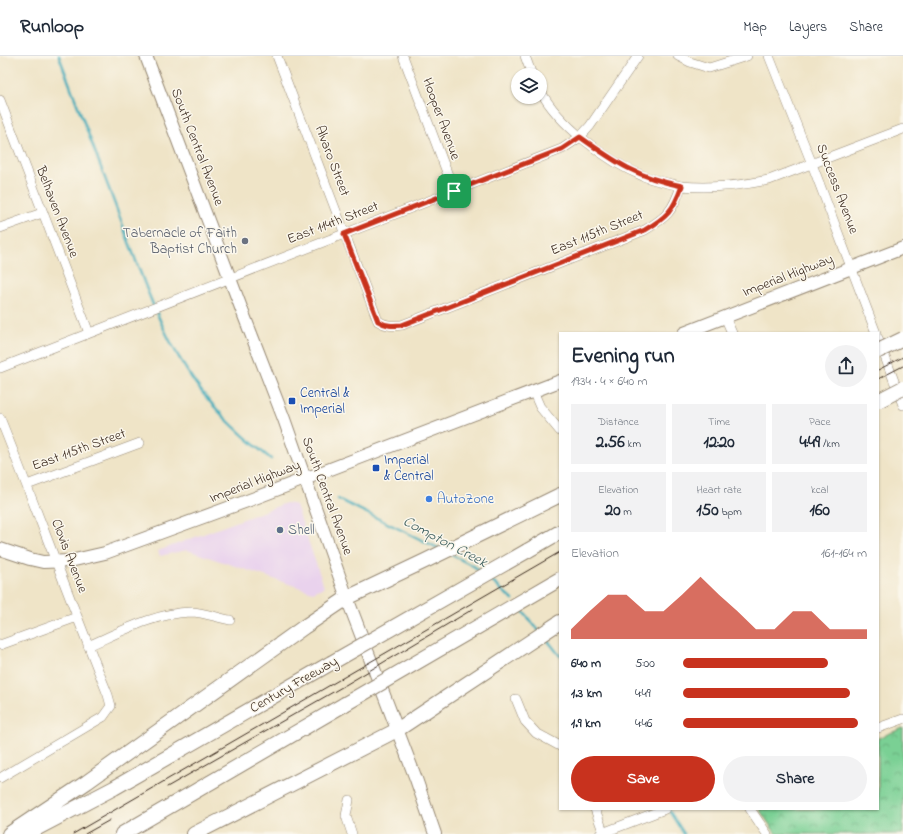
<!DOCTYPE html>
<html lang="en">
<head>
<meta charset="utf-8">
<style>
	:root { --surface:#fff; --page:#f2f2f3; --text:#1f2937; --muted:#747a83; --line:#e0e1e3; --accent:#c8321e }
	body { margin:0; font-family:"Indie Flower",sans-serif; background:var(--page); color:var(--text); height:100vh; display:flex; flex-direction:column; font-size:15px; white-space:nowrap }
	* { box-sizing:border-box; margin:0 }
	p { font-size:13px; color:var(--muted) }
	.icon { flex:none; width:22px; height:22px; fill:none; stroke:currentColor; stroke-width:2; stroke-linecap:round; stroke-linejoin:round }
	.map { position:relative; flex:1; overflow:hidden }
	.panel { position:absolute; left:559px; top:276px; width:320px; height:478px; display:flex; flex-direction:column; background:var(--surface); border-radius:0px; box-shadow:0 1px 3px #0004 }
	.panel>* { flex:none }
	.fabs { position:absolute; left:511px; top:12px; display:grid; gap:8px }
	.fabs a { display:grid; place-items:center; width:36px; height:36px; border-radius:50%; background:var(--surface); box-shadow:0 1px 3px #0004; font-size:20px }
	.pin { position:absolute; display:grid; place-items:center; width:34px; height:34px; color:#fff; margin:-17px; border-radius:8px; box-shadow:0 2px 6px #0006 }
	.round { display:grid; place-items:center; flex:none; width:42px; height:42px; border-radius:21px; background:var(--page) }
	.summary { display:flex; align-items:center; justify-content:space-between; height:68px; padding:0 12px }
	h1 { font-size:22px; font-weight:700; line-height:30px }
	.figures { display:grid; grid-template-columns:repeat(3,1fr); gap:6px; height:68px; padding:4px 12px }
	.figures div { display:grid; align-content:center; border-radius:0px; background:var(--page); text-align:center }
	.figures b { font-size:17px; font-weight:700 }
	.figures small { font-size:11px; font-weight:400 }
	.figures p { font-size:11px }
	.chart { height:112px; padding:8px 12px }
	.chart p { display:flex; justify-content:space-between }
	.chart svg { width:100%; height:72px; margin-top:4px; fill:var(--accent); opacity:.7 }
	.primary-button { display:flex; gap:8px; margin-top:auto; padding:8px 12px }
	.primary-button a { flex:1; height:46px; border-radius:24px; background:var(--accent); color:#fff; font-size:16px; font-weight:700; line-height:46px; text-align:center }
	.primary-button a+a { background:var(--page); color:var(--text) }
	ul { padding:0 12px; list-style:none; font-size:13px }
	li { display:grid; grid-template-columns:64px 48px 1fr; align-items:center; height:30px }
	li i { height:10px; border-radius:5px; background:var(--accent) }
	header { display:flex; align-items:center; gap:24px; box-sizing:border-box; height:56px; padding:0 20px; background:var(--surface); border-bottom:1px solid var(--line) }
	header strong { font-size:19px }
	nav { display:flex; gap:22px; margin-inline-start:auto; font-size:14px }
	.map>svg:first-child { display:block }
	.built { fill:#e9d2ed }
	.park { fill:url(#park-crowns); stroke:#5a7d59 }
	.lines { fill:none; stroke-linecap:round; stroke-linejoin:round }
	.stream { stroke:#3baaba; stroke-width:2.5 }
	.minor-casing { stroke:#958772; stroke-width:10 }
	.major-casing { stroke:#958772; stroke-width:14 }
	.highway-casing { stroke:#958772; stroke-width:16 }
	.minor { stroke:#fff; stroke-width:9 }
	.major { stroke:#fff; stroke-width:12 }
	.highway { stroke:#fff; stroke-width:14 }
	.tram { stroke:#3b2a1e; stroke-width:1 }
	.highway-bridge-casing { stroke:#958772; stroke-width:16; stroke-linecap:butt }
	.highway-bridge { stroke:#fff; stroke-width:14 }
	.route-casing { stroke:#fff; stroke-width:8 }
	.route { stroke:#c8321e; stroke-width:5 }
	.worship-dot { fill:#6b7280; stroke:#fbf7ec; stroke-width:1.5 }
	.transit-dot { fill:#1a4fb4; stroke:#fbf7ec; stroke-width:1.5 }
	.shop-dot { fill:#3f7fe0; stroke:#fbf7ec; stroke-width:1.5 }
	.service-dot { fill:#5c6f8a; stroke:#fbf7ec; stroke-width:1.5 }
	.labels { text-anchor:middle; dominant-baseline:central; stroke-width:3; stroke-linejoin:round; paint-order:stroke }
	.street-label { font-size:14px; fill:#3b2a1e; stroke:#fbf7ec }
	.worship-label { font-size:14px; fill:#5b616d; stroke:#fbf7ec; text-anchor:end }
	.transit-label { font-size:14px; fill:#164399; stroke:#fbf7ec; text-anchor:start }
	.shop-label { font-size:14px; fill:#366cbe; stroke:#fbf7ec; text-anchor:start }
	.service-label { font-size:14px; fill:#4e5e75; stroke:#fbf7ec; text-anchor:start }
	.water-label { font-size:15px; font-style:italic; fill:#3b5d5c; stroke:#fbf7ec }
</style>
</head>
<body>
<header>
<strong>Runloop</strong>
<nav><a>Map</a><a>Layers</a><a>Share</a></nav>
</header>
<div class="map">
<svg width="903" height="778" viewBox="0 0 903 778">
	<defs>
		<pattern id="park-crowns" width="20" height="18" patternUnits="userSpaceOnUse"><rect width="20" height="18" fill="#7ad094"/><path d="M2 6a3 3 0 1 1 6 0M12 15a3 3 0 1 1 6 0" fill="none" stroke="#65a978"/></pattern>
	</defs>
	<rect width="100%" height="100%" fill="#fbf7ec"/>
	<filter id="ink" filterUnits="userSpaceOnUse"><feTurbulence type="fractalNoise" baseFrequency=".025" numOctaves="2"/><feDisplacementMap in="SourceGraphic" scale="8" xChannelSelector="R" yChannelSelector="G"/><feConvolveMatrix kernelMatrix="1 2 1 2 8 2 1 2 1" color-interpolation-filters="sRGB"/></filter>
	<filter id="wash" filterUnits="userSpaceOnUse"><feTurbulence type="fractalNoise" baseFrequency=".012" numOctaves="4" result="noise"/><feDisplacementMap in="SourceGraphic" scale="16" xChannelSelector="R" yChannelSelector="G"/><feGaussianBlur stdDeviation="0.9" result="paint"/><feColorMatrix in="noise" values="0 0 0 0 0 0 0 0 0 0 0 0 0 0 0 0 0 1.4 0 .05"/><feComposite in="paint" operator="in"/></filter>
	<g filter="url(#wash)">
		<rect width="100%" height="100%" fill="#efe4c7"/>
		<path class="built" d="M286,447L296,449L324,531L313,536L187,494L160,500L158,495Z"/>
		<path class="park" d="M903,672V778H776L759,753H878V682Z"/>
		<g class="lines">
			<path class="stream" d="M59,0C80,57 102,113 123,170C141,218 158,269 186,313C207,348 239,377 271,403
				M338,443L440,493
				M450,498L475,511L481,517
				M488,522L513,544
				M520,552L539,575
				M545,581L560,600
				M668,753L684,778"/>
		</g>
	</g>
	<g filter="url(#ink)">
		<g class="lines">
			<g class="minor-casing">
				<path id="minor" d="M277,0L378,265C386,270 392,270 402,269L645,174C667,161 673,155 681,130C711,133 739,130 769,124L903,73
					M403,0L454,135
					M525,0L532,19
					M678,0L690,6L709,12L747,0
					M769,0L812,108L876,277
					M540,34C558,68 607,106 643,120C655,125 668,127 681,130
					M0,44L89,277
					M0,172L42,157
					M725,261L732,277
					M878,282L903,349
					M0,312L562,93L580,81L590,70L638,0
					M533,335L540,351L560,375
					M0,362C37,454 71,547 108,639L111,650L103,661L0,722
					M27,429L140,387
					M0,589L77,561
					M88,590C120,576 155,557 191,556C203,556 218,562 230,564
					M516,643L525,665L536,677L560,690
					M878,672L903,663
					M349,744L346,760L352,778
					M595,753L604,778
					M750,753L767,778
					M600,778L665,753"/>
			</g>
			<g class="major-casing">
				<path id="major" d="M146,0L243,257L284,363L347,542L416,723L435,778
					M684,277L903,192
					M0,493L30,503L43,506L70,505L105,497L247,445L560,325"/>
			</g>
			<g class="highway-casing">
				<path id="highway" d="M527,495L560,476
					M9,778L87,726L304,571L347,542L425,505L560,439
					M26,778L114,732L331,607
					M122,778L345,648
					M194,778L397,674L560,566"/>
			</g>
			<use href="#minor" class="minor"/>
			<use href="#major" class="major"/>
			<use href="#highway" class="highway"/>
			<path class="tram" d="M878,314L903,301
				M878,323L903,310
				M167,731L342,631L473,553
				M73,778L560,496
				M85,778L110,764"/>
			<g class="highway-bridge-casing">
				<path id="highway-bridge" d="M878,295L903,283
					M878,345L903,332
					M331,607L527,495
					M345,648L560,523"/>
			</g>
			<use href="#highway-bridge" class="highway-bridge"/>
		</g>
	</g>
	<g class="lines" filter="url(#ink)">
		<g class="route-casing">
			<path id="route" d="M580,81C615,106 638,122 682,130C673,155 667,161 645,174L402,269C392,270 386,270 378,265L344,178L562,93Z"/>
		</g>
		<use href="#route" class="route"/>
	</g>
	<circle class="worship-dot" cx="245" cy="185" r="4"/>
	<g class="transit-dot">
		<rect x="288" y="341" width="8" height="8" rx="2"/>
		<rect x="372" y="408" width="8" height="8" rx="2"/>
	</g>
	<circle class="shop-dot" cx="429" cy="443" r="4"/>
	<circle class="service-dot" cx="280" cy="474" r="4"/>
	<g class="labels">
		<g class="street-label">
			<text transform="translate(441 63) rotate(70)">Hooper Avenue</text>
			<text transform="translate(197 91) rotate(69)">South Central Avenue</text>
			<text transform="translate(332 105) rotate(69)">Alvaro Street</text>
			<text transform="translate(837 133) rotate(69)">Success Avenue</text>
			<text transform="translate(57 156) rotate(69)">Belhaven Avenue</text>
			<text transform="translate(333 167) rotate(-21)">East 114th Street</text>
			<text transform="translate(597 177) rotate(-22)">East 115th Street</text>
			<text transform="translate(788 220) rotate(-21)">Imperial Highway</text>
			<text transform="translate(79 394) rotate(-20)">East 115th Street</text>
			<text transform="translate(255 426) rotate(-21)">Imperial Highway</text>
			<text transform="translate(327 440) rotate(70)">South Central Avenue</text>
			<text transform="translate(69 500) rotate(69)">Clovis Avenue</text>
			<text transform="translate(294 629) rotate(-30)">Century Freeway</text>
		</g>
		<g class="worship-label">
			<text x="237" y="177">Tabernacle of Faith<tspan x="237" dy="16">Baptist Church</tspan></text>
		</g>
		<g class="transit-label">
			<text x="300" y="337">Central &amp;<tspan x="300" dy="16">Imperial</tspan></text>
			<text x="384" y="404">Imperial<tspan x="384" dy="16">&amp; Central</tspan></text>
		</g>
		<g class="shop-label">
			<text x="437" y="443">AutoZone</text>
		</g>
		<g class="service-label">
			<text x="288" y="474">Shell</text>
		</g>
		<g class="water-label">
			<text transform="translate(445 486) rotate(28)">Compton Creek</text>
		</g>
	</g>
</svg>
<div class="fabs">
<a><svg class="icon" aria-label="layers" viewBox="0 0 24 24"><path d="M12 4l9 5-9 5-9-5zM3 14l9 5 9-5"/></svg></a>
</div>
<div class="pin" style="left:454px;top:135px;background:#1e9e55"><svg class="icon" aria-label="arrive" viewBox="0 0 24 24"><path d="M6 21V4h12l-3 4 3 4H6"/></svg></div>
<section class="panel">
<div class="summary"><div><h1>Evening run</h1><p>19:34 · 4 × 640 m</p></div><a class="round"><svg class="icon" aria-label="share" viewBox="0 0 24 24"><path d="M12 15V3M7 8l5-5 5 5M5 13v7h14v-7"/></svg></a></div>
<div class="figures">
<div><p>Distance</p><b>2.56<small> km</small></b></div>
<div><p>Time</p><b>12:20</b></div>
<div><p>Pace</p><b>4:49<small> /km</small></b></div>
</div>
<div class="figures">
<div><p>Elevation</p><b>20<small> m</small></b></div>
<div><p>Heart rate</p><b>150<small> bpm</small></b></div>
<div><p>kcal</p><b>160</b></div>
</div>
<div class="chart"><p><span>Elevation</span>161–164 m</p>
<svg viewBox="0 0 160 44" preserveAspectRatio="none"><path d="M0 44V38L10 27L20 17L30 17L40 27L50 27L60 17L70 6L80 17L90 27L100 38L110 38L120 27L130 27L140 38L150 38L160 38V44z"/></svg>
</div>
<ul>
<li><b>640 m</b>5:00<i style="width:79%"></i></li>
<li><b>1.3 km</b>4:49<i style="width:91%"></i></li>
<li><b>1.9 km</b>4:46<i style="width:95%"></i></li>
</ul>
<div class="primary-button"><a>Save</a><a>Share</a></div>
</section>
</div>
</body>
</html>
